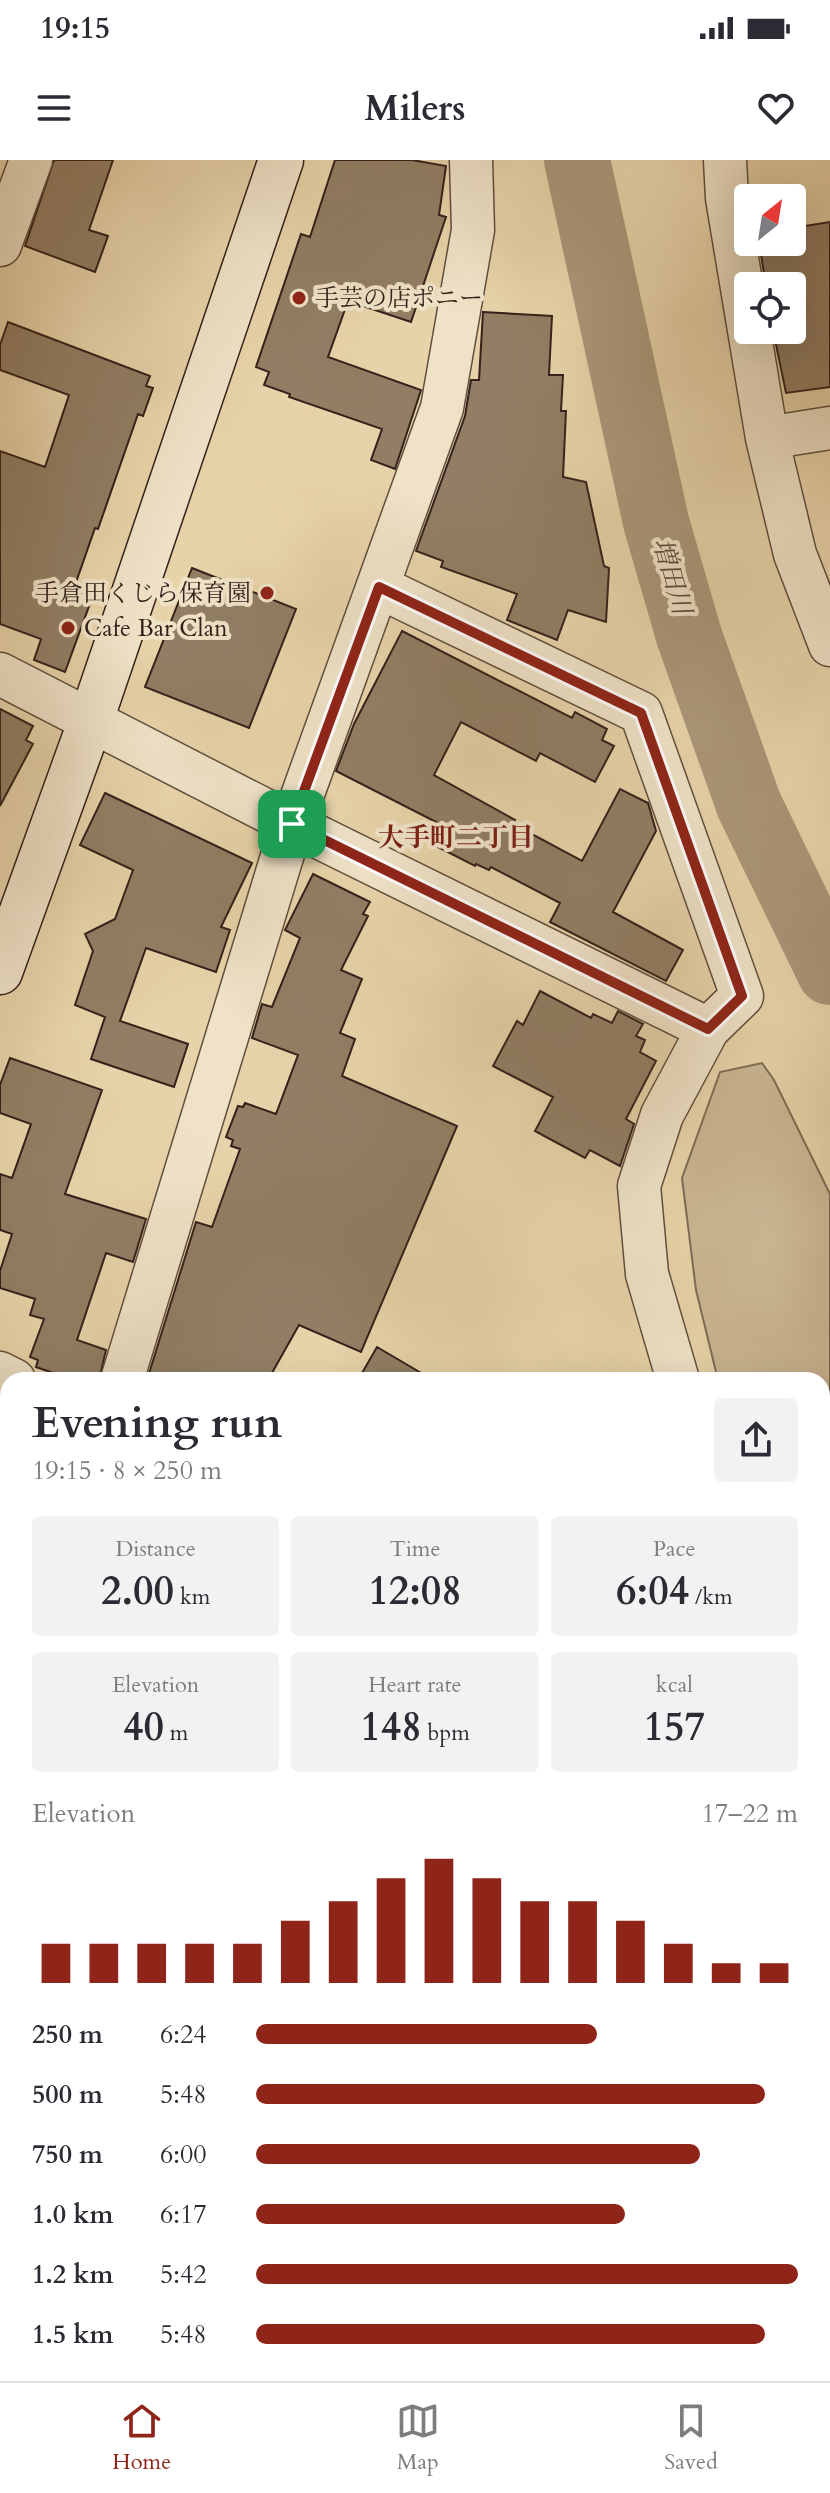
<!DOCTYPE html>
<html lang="en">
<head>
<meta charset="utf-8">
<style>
	:root { --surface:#fff; --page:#f2f2f3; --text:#2b2b33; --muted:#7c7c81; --line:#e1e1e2; --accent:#8f2418 }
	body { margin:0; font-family:Cardo,"Noto Serif JP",serif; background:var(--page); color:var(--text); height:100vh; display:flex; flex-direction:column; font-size:30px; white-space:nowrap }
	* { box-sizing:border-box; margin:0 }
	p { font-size:26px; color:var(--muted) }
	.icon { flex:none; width:44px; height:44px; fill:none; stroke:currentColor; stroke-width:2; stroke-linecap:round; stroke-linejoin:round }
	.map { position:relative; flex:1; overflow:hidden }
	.details { position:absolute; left:0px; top:1212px; width:830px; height:1010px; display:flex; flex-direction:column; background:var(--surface); border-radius:24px 24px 0 0; box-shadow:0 8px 32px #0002 }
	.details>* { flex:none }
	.needle { width:52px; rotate:30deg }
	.controls { position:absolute; left:734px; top:24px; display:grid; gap:16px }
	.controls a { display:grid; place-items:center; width:72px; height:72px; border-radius:8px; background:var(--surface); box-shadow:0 8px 32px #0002; font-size:40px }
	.pin { position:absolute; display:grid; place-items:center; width:68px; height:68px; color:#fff; margin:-34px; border-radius:16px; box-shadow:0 4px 12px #0006 }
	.round { display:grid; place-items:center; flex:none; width:84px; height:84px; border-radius:8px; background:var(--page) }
	.headline { display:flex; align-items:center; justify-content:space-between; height:136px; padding:0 32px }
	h1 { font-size:44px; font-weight:700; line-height:60px }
	.stats { display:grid; grid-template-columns:repeat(3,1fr); gap:12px; height:136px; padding:8px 32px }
	.stats div { display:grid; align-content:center; border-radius:8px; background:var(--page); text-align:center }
	.stats b { font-size:40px; font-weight:700 }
	.stats small { font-size:22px; font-weight:400 }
	.stats p { font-size:22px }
	.chart { height:224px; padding:16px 32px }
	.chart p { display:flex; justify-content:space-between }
	.chart svg { width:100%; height:144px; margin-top:8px; stroke:var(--accent); stroke-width:6 }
	ul { padding:0 32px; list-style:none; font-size:26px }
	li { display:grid; grid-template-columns:128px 96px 1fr; align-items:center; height:60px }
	li i { height:20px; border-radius:10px; background:var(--accent) }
	.status { display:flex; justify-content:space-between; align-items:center; height:56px; padding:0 40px; background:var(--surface); direction:ltr }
	.status svg { height:22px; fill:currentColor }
	header { display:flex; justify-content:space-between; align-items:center; height:104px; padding:0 32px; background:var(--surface); font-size:36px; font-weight:700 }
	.dock { display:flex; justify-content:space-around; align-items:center; height:112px; border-top:2px solid var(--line); background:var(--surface); font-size:22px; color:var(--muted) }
	.dock a { display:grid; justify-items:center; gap:4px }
	.dock .selected { color:var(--accent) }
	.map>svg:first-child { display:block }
	.green { fill:#c9b591; stroke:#7e6b56; stroke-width:2 }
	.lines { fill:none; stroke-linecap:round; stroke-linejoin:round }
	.river { stroke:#aa9678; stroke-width:66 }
	.building { fill:#917e64; stroke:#34211a; stroke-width:2 }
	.street-tunnel { stroke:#c3af8c; stroke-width:42; stroke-dasharray:42 21; stroke-linecap:butt }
	.street-casing { stroke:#614e3e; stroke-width:45 }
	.secondary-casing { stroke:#34211a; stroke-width:47 }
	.street { stroke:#efe2c7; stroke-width:42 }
	.secondary { stroke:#efe2c7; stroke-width:44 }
	.rail { stroke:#34211a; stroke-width:6; stroke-dasharray:14 14; stroke-linecap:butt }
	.route-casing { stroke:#fff; stroke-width:16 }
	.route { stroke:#8f2418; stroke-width:10 }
	.poi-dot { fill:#8f2418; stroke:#efe2c7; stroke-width:3 }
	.labels { text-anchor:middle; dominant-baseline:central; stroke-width:8; stroke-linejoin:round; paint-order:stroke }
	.poi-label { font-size:24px; fill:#34211a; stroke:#efe2c7; text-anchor:start }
	.water-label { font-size:26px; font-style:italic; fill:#5d4a3b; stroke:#efe2c7 }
	.neighbourhood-label { font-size:26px; font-weight:bold; fill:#7a1f14; stroke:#efe2c7 }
</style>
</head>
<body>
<div class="status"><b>19:15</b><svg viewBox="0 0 49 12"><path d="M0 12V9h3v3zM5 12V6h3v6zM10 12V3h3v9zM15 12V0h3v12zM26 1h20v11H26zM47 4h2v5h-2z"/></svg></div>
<header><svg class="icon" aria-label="menu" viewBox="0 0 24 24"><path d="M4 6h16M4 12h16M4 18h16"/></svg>Milers<svg class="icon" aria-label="heart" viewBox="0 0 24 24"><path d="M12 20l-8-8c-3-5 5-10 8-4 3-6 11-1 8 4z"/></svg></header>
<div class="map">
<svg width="830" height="2221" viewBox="0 0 830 2221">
	<rect width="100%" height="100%" fill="#e7d3a9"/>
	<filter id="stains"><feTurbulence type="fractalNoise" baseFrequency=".0025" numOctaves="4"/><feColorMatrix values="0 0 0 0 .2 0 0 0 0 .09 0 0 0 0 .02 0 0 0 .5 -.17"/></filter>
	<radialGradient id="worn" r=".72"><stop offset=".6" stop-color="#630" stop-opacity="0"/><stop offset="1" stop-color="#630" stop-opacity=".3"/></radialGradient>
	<path class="green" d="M762,903L774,920L830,1034V1411L822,1398V1220H718L696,1130L682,1018L720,912Z"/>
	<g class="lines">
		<path class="river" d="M577,0L656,362L689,476L749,645L830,812"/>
	</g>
	<path class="building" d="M54,0H113L89,70L108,76L95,112L25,86Z
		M335,0H412L446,6L439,55L446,57L411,162L348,141L328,197L421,230L395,309L371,300L382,269L289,237L290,234L264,225L269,212L256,207L301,74L310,77Z
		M830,62V227L786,233L773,170H792V126H766L759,82H792V68Z
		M483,152L552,156L549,215H563L561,251H566L563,317L586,322L604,406L609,408L606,462L568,450L557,480L507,460L517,434L441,407L443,401L416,391L465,256L471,220H479Z
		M8,162L150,216L146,226L153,228L143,256L138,254L98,369L95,368L73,431L92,438L65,512L34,500L41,479L0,464V291L45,307L69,235L0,210V185Z
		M192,408L296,449L249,568L145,527Z
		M402,471L572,558L575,552L607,569L602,580L614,586L595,622L540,593L536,601L461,562L434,615L515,660L513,664L582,701L620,629L648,643L656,671L613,752L683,790L666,821L550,762L560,743L491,707L489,710L476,704L475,706L432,684L442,665L336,611L354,564Z
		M0,549L33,566L26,580L33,584L0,646Z
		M105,633L252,703L221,767L230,770L216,812L146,788L120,861L188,884L174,927L91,899L105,857L75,845L93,791L85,774L115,759L133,710L80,685Z
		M313,714L370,742L363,754L368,756L341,810L362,819L340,873L355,879L342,916L457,966L361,1192L299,1165L268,1220H147L196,1062L212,1067L240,989L231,986L233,980L226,977L238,946L243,947L245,943L276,954L298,895L252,878L262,844L272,847L300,778L285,770Z
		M540,831L591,858L593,854L612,863L618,851L643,864L636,876L645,880L640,892L656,901L626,959L634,964L620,1006L590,990L585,998L535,971L553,937L493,906L517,861L523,865Z
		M10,898L102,930L65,1034L146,1059L133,1102L106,1093L77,1180L106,1190L99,1220H74L36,1207L38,1200L30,1197L44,1159L30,1155L35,1139L0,1128V1111L12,1074L0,1070V1014L12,1018L31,964L0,953V925Z
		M377,1187L433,1220H358Z"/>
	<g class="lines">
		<path class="street-tunnel" d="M583,2221L586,2214"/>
		<g class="street-casing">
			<path id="street" d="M725,0L727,38L767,278L795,394L830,485
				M0,85L31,0
				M767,278L830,268
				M379,427L641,553L742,836L708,869L662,955L639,1026L647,1114L678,1220
				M0,514L292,664L708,869
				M0,1213L14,1220
				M122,1220L292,664L442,248L473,70L471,0
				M822,1491L830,1463
				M116,2221L119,2214"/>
		</g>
		<g class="secondary-casing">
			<path id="secondary" d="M0,812L91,560L281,0
				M0,1958L8,1962
				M0,2026L8,2030
				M0,2110L8,2114
				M822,2202L830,2187
				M197,2214L213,2221
				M371,2214L387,2221
				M494,2214L508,2221"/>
		</g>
		<use href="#street" class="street"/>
		<use href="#secondary" class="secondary"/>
		<path class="rail" d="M822,1674L830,1649
			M822,1765L830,1739
			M660,2221L662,2214
			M683,2221L685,2214"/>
	</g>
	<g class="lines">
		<g class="route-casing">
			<path id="route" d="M379,427L641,553L742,836L708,869L292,664Z"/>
		</g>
		<use href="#route" class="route"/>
	</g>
	<g class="poi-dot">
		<circle cx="299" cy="138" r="8"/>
		<circle cx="267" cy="433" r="8"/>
		<circle cx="68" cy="468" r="8"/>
	</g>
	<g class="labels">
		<g class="poi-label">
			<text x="315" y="138">手芸の店ポニー</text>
			<text x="251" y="433" text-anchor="end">手倉田くじら保育園</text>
			<text x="84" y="468">Cafe Bar Clan</text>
		</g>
		<g class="water-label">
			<text transform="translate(672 416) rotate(74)">増田川</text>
		</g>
		<g class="neighbourhood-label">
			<text x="456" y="677">大手町二丁目</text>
		</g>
	</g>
	<rect width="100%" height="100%" filter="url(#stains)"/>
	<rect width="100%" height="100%" fill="url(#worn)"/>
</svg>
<div class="controls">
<a><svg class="needle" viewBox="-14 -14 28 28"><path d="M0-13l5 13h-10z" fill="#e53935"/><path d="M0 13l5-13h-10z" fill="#7c7c81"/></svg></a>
<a><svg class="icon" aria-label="locate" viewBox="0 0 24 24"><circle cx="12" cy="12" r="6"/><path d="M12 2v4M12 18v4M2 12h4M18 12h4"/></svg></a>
</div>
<div class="pin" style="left:292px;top:664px;background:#1e9e55"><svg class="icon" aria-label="arrive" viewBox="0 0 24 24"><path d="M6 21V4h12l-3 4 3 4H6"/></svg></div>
<section class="details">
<div class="headline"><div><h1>Evening run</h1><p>19:15 · 8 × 250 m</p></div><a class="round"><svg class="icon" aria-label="share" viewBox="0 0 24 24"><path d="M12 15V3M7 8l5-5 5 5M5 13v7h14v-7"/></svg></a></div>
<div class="stats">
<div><p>Distance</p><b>2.00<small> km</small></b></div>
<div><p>Time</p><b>12:08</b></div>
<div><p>Pace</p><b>6:04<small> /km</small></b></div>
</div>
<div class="stats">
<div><p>Elevation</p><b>40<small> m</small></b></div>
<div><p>Heart rate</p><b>148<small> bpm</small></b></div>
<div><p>kcal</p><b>157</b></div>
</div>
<div class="chart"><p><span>Elevation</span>17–22 m</p>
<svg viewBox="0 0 160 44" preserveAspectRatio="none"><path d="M5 44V32M15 44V32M25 44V32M35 44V32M45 44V32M55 44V25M65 44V19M75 44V12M85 44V6M95 44V12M105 44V19M115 44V19M125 44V25M135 44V32M145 44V38M155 44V38"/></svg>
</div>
<ul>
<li><b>250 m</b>6:24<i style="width:63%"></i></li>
<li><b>500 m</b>5:48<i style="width:94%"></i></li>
<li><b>750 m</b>6:00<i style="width:82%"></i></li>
<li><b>1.0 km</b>6:17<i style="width:68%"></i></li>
<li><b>1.2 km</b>5:42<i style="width:100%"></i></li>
<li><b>1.5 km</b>5:48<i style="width:94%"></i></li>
</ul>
</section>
</div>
<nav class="dock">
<a class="selected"><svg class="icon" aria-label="home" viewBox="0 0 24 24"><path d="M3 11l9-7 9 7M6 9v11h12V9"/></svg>Home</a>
<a><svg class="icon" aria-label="map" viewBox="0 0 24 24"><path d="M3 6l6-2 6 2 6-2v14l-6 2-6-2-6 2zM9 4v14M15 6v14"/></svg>Map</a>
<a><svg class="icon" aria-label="saved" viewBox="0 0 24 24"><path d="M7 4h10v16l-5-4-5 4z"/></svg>Saved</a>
</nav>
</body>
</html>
